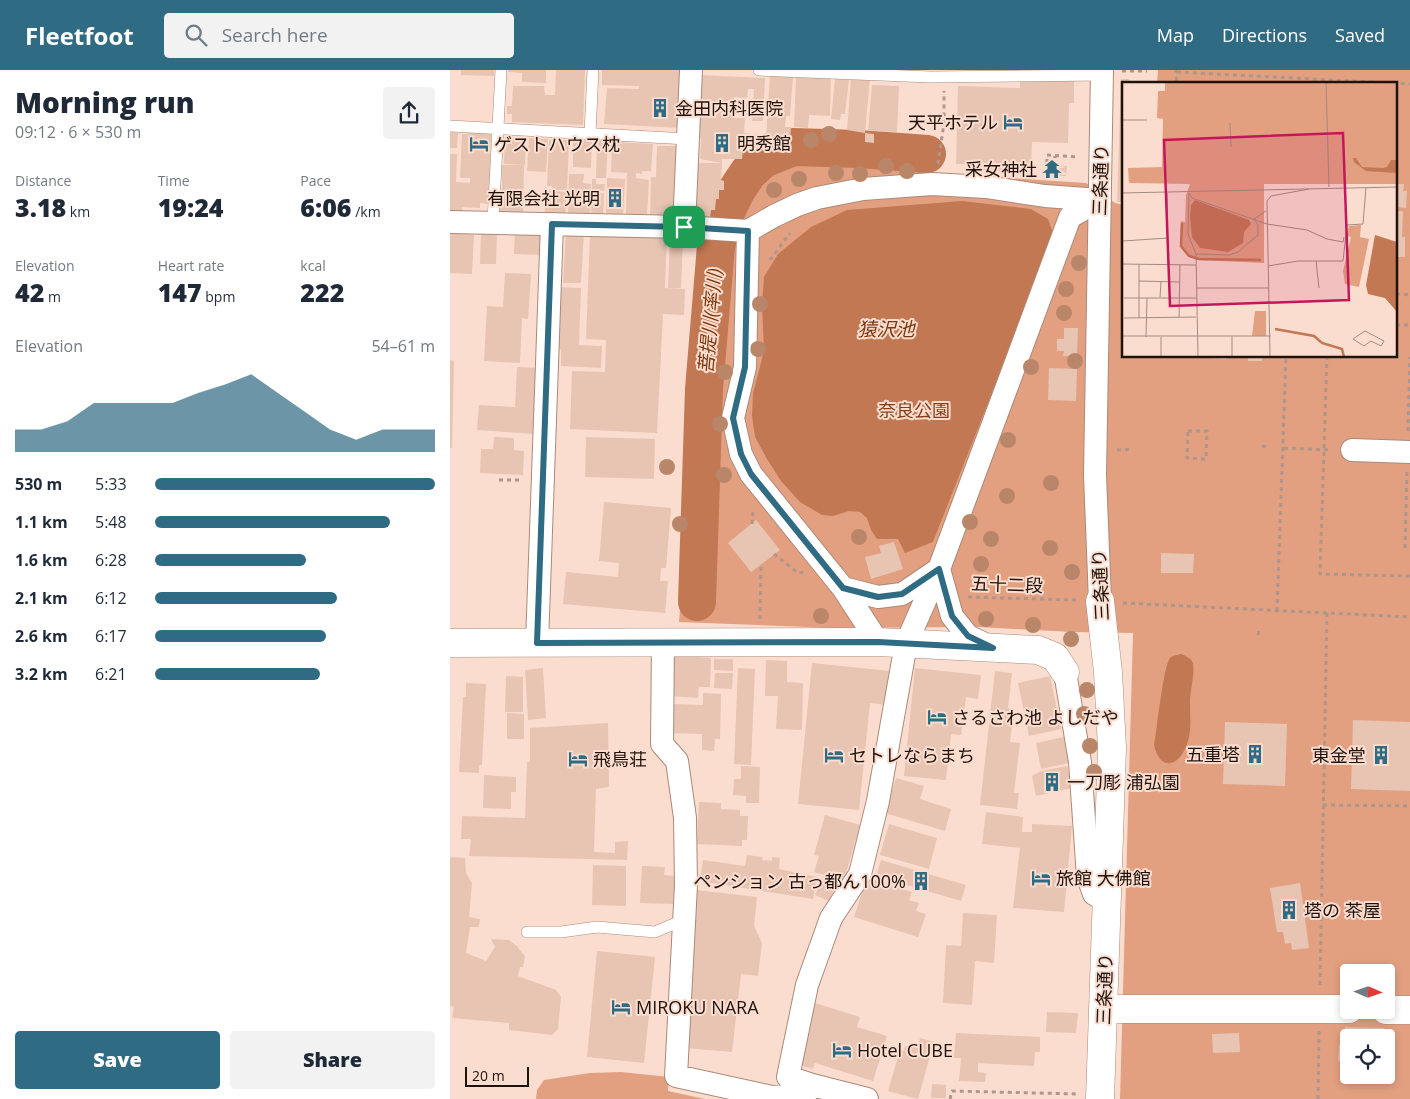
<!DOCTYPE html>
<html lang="en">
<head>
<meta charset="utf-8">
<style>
	:root { --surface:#fff; --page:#f2f2f3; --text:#1f2937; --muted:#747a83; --accent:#2f6b82 }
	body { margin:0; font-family:"Open Sans","Noto Sans JP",sans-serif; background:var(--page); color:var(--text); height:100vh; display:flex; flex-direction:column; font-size:19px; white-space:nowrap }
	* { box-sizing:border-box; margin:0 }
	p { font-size:16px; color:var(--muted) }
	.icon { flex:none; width:28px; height:28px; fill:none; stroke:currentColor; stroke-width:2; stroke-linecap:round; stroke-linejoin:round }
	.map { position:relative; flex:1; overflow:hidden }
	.drawer { display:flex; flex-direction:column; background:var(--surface); width:450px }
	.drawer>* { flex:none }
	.needle { width:32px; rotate:92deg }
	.fabs { position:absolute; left:890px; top:894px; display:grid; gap:10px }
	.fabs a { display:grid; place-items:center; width:55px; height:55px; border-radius:5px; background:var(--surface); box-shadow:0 2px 8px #0003; font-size:25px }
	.scale { position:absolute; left:15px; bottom:12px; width:64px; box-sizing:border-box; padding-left:5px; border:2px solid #1e120b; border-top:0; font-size:14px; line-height:18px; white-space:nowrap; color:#1e120b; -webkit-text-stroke:4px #fbddcf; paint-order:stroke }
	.pin { position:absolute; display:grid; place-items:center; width:42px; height:42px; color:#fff; margin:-21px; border-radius:10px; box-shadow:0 2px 8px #0006 }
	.round { display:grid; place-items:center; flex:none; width:52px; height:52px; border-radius:5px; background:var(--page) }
	.overview { display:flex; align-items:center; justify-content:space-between; height:85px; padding:0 15px }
	h1 { font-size:28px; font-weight:800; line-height:38px }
	.figures { display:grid; grid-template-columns:repeat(3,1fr); gap:8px; height:85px; padding:5px 15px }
	.figures div { display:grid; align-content:center }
	.figures b { font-size:25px; font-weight:800 }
	.figures small { font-size:14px; font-weight:400 }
	.figures p { font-size:14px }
	.chart { height:140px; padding:10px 15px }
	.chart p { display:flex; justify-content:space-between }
	.chart svg { width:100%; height:90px; margin-top:5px; fill:var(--accent); opacity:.7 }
	.action { display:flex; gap:10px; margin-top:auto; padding:10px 15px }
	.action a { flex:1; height:58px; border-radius:5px; background:var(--accent); color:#fff; font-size:20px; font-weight:800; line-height:58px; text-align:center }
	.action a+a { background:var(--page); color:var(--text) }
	ul { padding:0 15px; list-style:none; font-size:16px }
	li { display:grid; grid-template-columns:80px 60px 1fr; align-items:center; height:38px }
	li i { height:12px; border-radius:6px; background:var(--accent) }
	header { display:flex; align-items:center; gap:30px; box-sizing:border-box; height:70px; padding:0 25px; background:var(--accent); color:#fff }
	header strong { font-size:24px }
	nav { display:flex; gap:28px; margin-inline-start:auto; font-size:18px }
	.search { width:350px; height:45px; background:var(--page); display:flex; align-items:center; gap:12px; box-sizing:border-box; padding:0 18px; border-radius:5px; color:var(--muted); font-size:19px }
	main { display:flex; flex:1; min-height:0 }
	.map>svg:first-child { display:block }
	.green { fill:#e3a080; fill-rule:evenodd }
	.water { fill:#c27852 }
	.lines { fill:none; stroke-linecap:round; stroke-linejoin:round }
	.river { stroke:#c27852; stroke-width:38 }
	.building { fill:#e8c4b3 }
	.lane-casing { stroke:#ab8978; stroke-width:12 }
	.street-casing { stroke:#ab8978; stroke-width:24 }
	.secondary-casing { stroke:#ab8978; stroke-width:29 }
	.path { stroke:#ae968b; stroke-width:3; stroke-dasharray:4 4; stroke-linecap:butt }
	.lane { stroke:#fff; stroke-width:11 }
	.street { stroke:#fff; stroke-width:22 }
	.secondary { stroke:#fff; stroke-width:28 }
	.tree { fill:#ba8669 }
	.route-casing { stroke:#fff; stroke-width:10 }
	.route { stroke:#2f6b82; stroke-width:6 }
	.labels { text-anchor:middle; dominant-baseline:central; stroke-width:4; stroke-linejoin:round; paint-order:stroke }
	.poi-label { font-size:18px; fill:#1e120b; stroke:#fbddcf; text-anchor:start }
	.street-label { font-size:18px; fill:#1e120b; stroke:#fbddcf }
	.park-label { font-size:18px; fill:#843e15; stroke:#fbddcf }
	.water-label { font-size:19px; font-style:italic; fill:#7c370c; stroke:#fbddcf }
	.inset-river { fill:none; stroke:#c27852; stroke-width:2.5 }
	.inset-road { fill:none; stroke:#a38c81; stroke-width:1 }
	.view { fill:#c2185b; fill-opacity:0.15; stroke:#c2185b; stroke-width:2.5 }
	.inset-edge { fill:none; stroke:#1e120b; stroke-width:2.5 }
</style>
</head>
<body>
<header>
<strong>Fleetfoot</strong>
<div class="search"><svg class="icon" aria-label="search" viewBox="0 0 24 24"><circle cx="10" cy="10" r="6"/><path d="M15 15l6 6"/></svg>Search here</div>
<nav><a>Map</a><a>Directions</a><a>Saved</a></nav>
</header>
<main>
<section class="drawer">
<div class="overview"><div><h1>Morning run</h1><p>09:12 · 6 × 530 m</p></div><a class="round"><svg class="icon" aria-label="share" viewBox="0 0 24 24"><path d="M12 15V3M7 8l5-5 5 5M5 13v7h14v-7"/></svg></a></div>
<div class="figures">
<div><p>Distance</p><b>3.18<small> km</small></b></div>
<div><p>Time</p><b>19:24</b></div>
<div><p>Pace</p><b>6:06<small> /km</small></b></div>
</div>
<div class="figures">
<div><p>Elevation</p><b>42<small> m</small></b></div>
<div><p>Heart rate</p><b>147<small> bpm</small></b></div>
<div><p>kcal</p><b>222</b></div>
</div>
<div class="chart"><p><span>Elevation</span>54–61 m</p>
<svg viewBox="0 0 160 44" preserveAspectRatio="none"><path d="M0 44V33L10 33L20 29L30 20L40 20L50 20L60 20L70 15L80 11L90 6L100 15L110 24L120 33L130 38L140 33L150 33L160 33V44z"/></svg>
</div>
<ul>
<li><b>530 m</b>5:33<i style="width:100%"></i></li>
<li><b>1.1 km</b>5:48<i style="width:84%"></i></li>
<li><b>1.6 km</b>6:28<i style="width:54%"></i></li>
<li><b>2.1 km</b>6:12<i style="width:65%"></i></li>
<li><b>2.6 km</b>6:17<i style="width:61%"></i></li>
<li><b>3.2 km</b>6:21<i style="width:59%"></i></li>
</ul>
<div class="action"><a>Save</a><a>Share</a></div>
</section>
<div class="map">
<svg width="960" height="1029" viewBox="0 0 960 1029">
	<rect width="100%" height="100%" fill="#fbddcf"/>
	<path class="green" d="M708,0H960V1029H670L683,563L622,562L528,557L382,558L229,552L260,166L285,113L301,95L331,75L346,72L487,79L483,103L636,113L665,133L674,135V286H946V14H707ZM899,902H936V940H899ZM899,968H936V1005H899Z
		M171,1002L219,1007L218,1021L255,1029H86L87,1020L94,1010L140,1003Z"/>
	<path class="water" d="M512,131L581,139L598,149L604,166L483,472L455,483L448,469H427L421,460L417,448L410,442L399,441L383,446L372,445L350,432L331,411L317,389L305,367L302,346L303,323L314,281L312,234L314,207L328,184L361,157L397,140Z
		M731,584C736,586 741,588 743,593C745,604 740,621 740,632C740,646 742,661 737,674C729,697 710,702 704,675C707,660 713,597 720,588C723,585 728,585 731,584Z"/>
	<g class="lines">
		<path class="river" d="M247,532L254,319L266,176L274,146L286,121L298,103L313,89L343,77L409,79L477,84"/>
	</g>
	<path class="building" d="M11,0H44V6L11,5Z
		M58,0H96V13L72,12V3L58,2Z
		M106,0H135L133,55L62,52V44H57V36H62L63,16H94L95,25H105Z
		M152,0H233L230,58L154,54L157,18L189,19V16L152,15Z
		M249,5L315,8L313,51H302L303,45H294V32H303L304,19H298L297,28L284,27L283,48H295L294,63L310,65L314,73L305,81L293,79L292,89H272V93L250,89L251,68L244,67Z
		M320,5L343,7L340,46H336L335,57H341L340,69L316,67Z
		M360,6L381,7L380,46L359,45L358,58L344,57L346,8H360Z
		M401,8H420L415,63L397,60Z
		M570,8L624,10V33H619L618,73L582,72L581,102L523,100L524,94H506L508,16L570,18Z
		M385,9L399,10L395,44H391L390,50L381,49Z
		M671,9H679L678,14H674V132H667Z
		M422,15L449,16L447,62L418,61Z
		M0,62L8,63L7,78H0Z
		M17,62L41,64L39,134L30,133V138L12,137L13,144L0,143V84H7L6,112L20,113V108H10L12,64H17Z
		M415,63L424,64V73L415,72Z
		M55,67L76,68L75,95L54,94Z
		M79,68L98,69L96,102L77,101Z
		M99,70H119L117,120H102V116H97Z
		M123,70H136V72H142L141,98L123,97Z
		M147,70L158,71L156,108H146Z
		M162,72L203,74L201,101H192V104L186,103V108L199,110L197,146L176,145L177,103L161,102Z
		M207,76H228L223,149L200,148L201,107H206Z
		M244,93H272L271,110L274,111V120H269V129H266L265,140H261L260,149L240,148Z
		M52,95H74L73,146H50V134H52Z
		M610,95L617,96L616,106H609Z
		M119,104H134L133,113L141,114L140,149L118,148Z
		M157,108L175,109L173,148L156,147Z
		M142,109H146V114H155L154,121H142Z
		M946,114H954L953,121H957L956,138L946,137Z
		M99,121L117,122L115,149L94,148L95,137H98Z
		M142,122L154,123L153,148H141Z
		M946,141H953L952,167H955V187H946Z
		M31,160L47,161L46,194H30Z
		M65,160L94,161L93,185L64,184Z
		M116,161L134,162L131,213H113Z
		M0,162L24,165L22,204L0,203Z
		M140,164L217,167L215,218L235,219L234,245L213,244L207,363L120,359L122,301L155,302L156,270L136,269Z
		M220,168L233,169L231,218H218Z
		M55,203L81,204L78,249L72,248L70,293L34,291L37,236L53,237Z
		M106,217L131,218L129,275L152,276L151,298L111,296V279H104Z
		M614,258H628L627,286H613L614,281H607V269H614Z
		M758,286H776V289L758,288Z
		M798,286H812V291H798Z
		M0,290L4,291L2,378H0Z
		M67,297L88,298L83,364L27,360L29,335L65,337Z
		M599,298L627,299L626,331L598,330Z
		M44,367L64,368V380L74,381L73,405L30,403L31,379H43Z
		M136,367L205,369L204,409L135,407Z
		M154,432L221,438L216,498H211L210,511H218L215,543L113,534L116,502L168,507L169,493L149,491Z
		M306,450L330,480L301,502L278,473Z
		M444,472L453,499L421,509L415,487L431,483L429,476Z
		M711,483L744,484L743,503H711Z
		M223,585L261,588L260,617H249L248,628L220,626Z
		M264,589H283V601L264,600Z
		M316,590L337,591V612L353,613L352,660L326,659L328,626H315Z
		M362,593L440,601L437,635L420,633L409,740L348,734Z
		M93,598L96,648L78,650L75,600Z
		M288,598L305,599L301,695L284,694Z
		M465,598L531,605L528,629L516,627L511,665L501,664L496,710L454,706Z
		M545,601L562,603L558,638L564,639L560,672L570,673L564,723H569L567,739L530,735Z
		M265,603H283L282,619L264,618Z
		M56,606L73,607V642H55Z
		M600,606L611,659L579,666L568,613Z
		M16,613L36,614L32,695H29V703L9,702L13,627H16Z
		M253,623L271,624L270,669H265L264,681L252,680V664L219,663L220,634L253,635Z
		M57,643L74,644V669H57Z
		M903,650L960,652V721L901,719Z
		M775,652L837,654L835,716L773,714Z
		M158,653L159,717L146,719L144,782L165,783V772L178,771L177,790L19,786L21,769H11L12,746L75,748L77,692H80V658Z
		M614,667L619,693L591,699L586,673Z
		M291,696L310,697L309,733H296V726L283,725L284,709H291Z
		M617,696L622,718L586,726L582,706L591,701Z
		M34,705L66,707V722H61V739L33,738Z
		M446,708L474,716L470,729L501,739L495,761L435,743Z
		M249,732L271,733V739L290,740V746H298L297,770H292V776L247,774Z
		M536,742L573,747L572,762H582V754L622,756L614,842L563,838L570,778L532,774Z
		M375,745L410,755L394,810L364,802L369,786L364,785Z
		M439,754L487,768L479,799L430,785Z
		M297,785L313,787L312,790L322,791V787L330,788L329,799L367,807L363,829L250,811L253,790L295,796Z
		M0,787L15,788L16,803L22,813L19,847L30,849L29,857H20L16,883L36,891L45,877L41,869L59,870L68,877V878L75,886L73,897H70L68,906L106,920L111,927L108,959L102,965L59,960V953L2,948L4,937L0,936Z
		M431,790L516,815L511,831L426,806Z
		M143,795L176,796V836L142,835Z
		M192,796L215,797L214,805L225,806L223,834L190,833Z
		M417,807L462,822L459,830L469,833L466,841L476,844L468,867L404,847Z
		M373,808L387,814L379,831L365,825Z
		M850,813L859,878L842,880L841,873L835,874L833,862H827L820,818Z
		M247,820L307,827L304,856L312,873L308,906L291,904L282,982L235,978Z
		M513,843L547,845L544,893L525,891L522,935L493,933L496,875L511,876Z
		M147,881L205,887L194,993L137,987Z
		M365,933L410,947L407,957L437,966L423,1011L365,993L363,999L346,994Z
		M597,942L628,943L626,963L596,962Z
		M895,957L934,958L933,968H899V1004H894V991H888L889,975H895Z
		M506,963L590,967V982H585L584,996L528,993V1002L536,1003L535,1012L509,1011L511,988H504Z
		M789,963L790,982L763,983L762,964Z
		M470,968L484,972L468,1029L438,1021L450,980L454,981L455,976L461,977L462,974L468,976Z
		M936,979H941V995H938V1006H936Z
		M482,1014L496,1015V1028H481Z"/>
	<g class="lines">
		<g class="lane-casing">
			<path id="lane" d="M309,0L481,7L652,5
				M0,56L238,69
				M140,64L143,0
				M43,152L51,0
				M77,862H111L147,857L205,862L233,850"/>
		</g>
		<g class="street-casing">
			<path id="street" d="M0,152L234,157L298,161L324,146L347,135L367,128L413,119L482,114L536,117L595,126L650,130
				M234,157L241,0
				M298,161L295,297L283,348L291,384L301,404L393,518L428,527L452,524L489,499L502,546L518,566L541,577
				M902,380L960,382
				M393,518L428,572
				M650,531L645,405L652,0
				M213,572L212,674L227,691L235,748L236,815L226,1006L322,1027L355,1025L362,1015
				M87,573L102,154
				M615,602L630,692L638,807L644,824L656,831
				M417,1029L362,1015L338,1007L357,915L381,848L410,804L428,731L456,574L489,499L620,147L650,130"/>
		</g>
		<g class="secondary-casing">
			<path id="secondary" d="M650,531L658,602L662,678L650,1029
				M0,573L428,572L588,580L605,587L615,602
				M653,939H899
				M936,940H960"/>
		</g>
		<path class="path" d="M725,0L727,2L726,14
			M672,1H697
			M727,2L960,14
			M597,93V85L629,87
			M488,94L494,53V21
			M603,104L605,86
			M320,190L340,163
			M946,224L960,225
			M946,255H960
			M877,286L870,504L960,506
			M738,361H757L756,389L737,388Z
			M958,361L960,287
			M812,376L817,377
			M834,378L881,380
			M667,380L683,379
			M49,410H71
			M302,454L303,441
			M955,478L957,402
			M324,484L348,503L354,502
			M518,527L627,530
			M673,533L960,547
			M827,541L836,286
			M310,549L311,495
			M808,565L809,558
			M873,735L960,736
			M870,915L877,543
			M500,1029L502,1021L628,1024
			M868,1029L869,961"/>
		<use href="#lane" class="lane"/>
		<use href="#street" class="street"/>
		<use href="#secondary" class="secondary"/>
	</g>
	<g class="tree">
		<circle cx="379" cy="64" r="8"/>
		<circle cx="361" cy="70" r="8"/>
		<circle cx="436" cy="96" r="8"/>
		<circle cx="457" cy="101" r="8"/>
		<circle cx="386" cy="103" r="8"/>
		<circle cx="410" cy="104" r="8"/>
		<circle cx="349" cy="109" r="8"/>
		<circle cx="324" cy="120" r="8"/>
		<circle cx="629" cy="193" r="8"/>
		<circle cx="616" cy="219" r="8"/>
		<circle cx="310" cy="234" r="8"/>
		<circle cx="614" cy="243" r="8"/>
		<circle cx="308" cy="279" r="8"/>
		<circle cx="625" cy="291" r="8"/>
		<circle cx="581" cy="297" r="8"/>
		<circle cx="275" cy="302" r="8"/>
		<circle cx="270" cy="354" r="8"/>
		<circle cx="558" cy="370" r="8"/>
		<circle cx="217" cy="397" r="8"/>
		<circle cx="274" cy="405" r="8"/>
		<circle cx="601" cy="413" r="8"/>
		<circle cx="557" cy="426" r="8"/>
		<circle cx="520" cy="452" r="8"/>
		<circle cx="230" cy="454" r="8"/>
		<circle cx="409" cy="467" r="8"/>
		<circle cx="541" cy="469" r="8"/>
		<circle cx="600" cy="478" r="8"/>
		<circle cx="531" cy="494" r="8"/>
		<circle cx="622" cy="502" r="8"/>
		<circle cx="371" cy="546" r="8"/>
		<circle cx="536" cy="549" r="8"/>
		<circle cx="583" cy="555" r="8"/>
		<circle cx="621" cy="569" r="8"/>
		<circle cx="637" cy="620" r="8"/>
		<circle cx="634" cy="644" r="8"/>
		<circle cx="640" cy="676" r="8"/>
		<circle cx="644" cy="702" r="8"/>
	</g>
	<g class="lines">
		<g class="route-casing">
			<path id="route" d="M102,154L234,157L298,161L295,297L283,348L291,384L301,404L393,518L428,527L452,524L489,499L502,546L518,566L543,578L428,572L87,573Z"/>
		</g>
		<use href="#route" class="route"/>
	</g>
	<defs>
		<g id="building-bare" transform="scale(1.5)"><path d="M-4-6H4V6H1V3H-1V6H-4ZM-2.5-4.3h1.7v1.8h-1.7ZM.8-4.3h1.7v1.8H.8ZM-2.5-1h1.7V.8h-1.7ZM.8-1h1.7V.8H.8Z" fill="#2f6b82" stroke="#fbddcf" stroke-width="2.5" paint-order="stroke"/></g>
		<g id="hotel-bare" transform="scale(1.5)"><path d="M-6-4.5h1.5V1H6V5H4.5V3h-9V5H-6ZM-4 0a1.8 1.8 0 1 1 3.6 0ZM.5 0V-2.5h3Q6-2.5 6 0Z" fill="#2f6b82" stroke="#fbddcf" stroke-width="2.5" paint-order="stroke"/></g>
		<g id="temple-bare" transform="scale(1.5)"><path d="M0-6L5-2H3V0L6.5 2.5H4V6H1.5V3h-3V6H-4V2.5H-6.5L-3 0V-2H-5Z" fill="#2f6b82" stroke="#fbddcf" stroke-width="2.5" paint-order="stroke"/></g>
	</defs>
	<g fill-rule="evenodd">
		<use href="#building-bare" x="210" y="38"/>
		<use href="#hotel-bare" x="563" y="52"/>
		<use href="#building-bare" x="272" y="73"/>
		<use href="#hotel-bare" x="29" y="74"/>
		<use href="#temple-bare" x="602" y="99"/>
		<use href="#building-bare" x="165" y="128"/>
		<use href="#hotel-bare" x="487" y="647"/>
		<use href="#building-bare" x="805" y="684"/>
		<use href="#hotel-bare" x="384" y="685"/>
		<use href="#building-bare" x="931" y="685"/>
		<use href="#hotel-bare" x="128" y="689"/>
		<use href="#building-bare" x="602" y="712"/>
		<use href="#hotel-bare" x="591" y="808"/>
		<use href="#building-bare" x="471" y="811"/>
		<use href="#building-bare" x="839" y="840"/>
		<use href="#hotel-bare" x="171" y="937"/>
		<use href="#hotel-bare" x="392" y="980"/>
	</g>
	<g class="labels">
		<g class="poi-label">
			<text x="225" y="38">金田内科医院</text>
			<text x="548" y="52" text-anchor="end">天平ホテル</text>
			<text x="287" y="73">明秀館</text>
			<text x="44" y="74">ゲストハウス枕</text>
			<text x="587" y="99" text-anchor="end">采女神社</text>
			<text x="150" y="128" text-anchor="end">有限会社 光明</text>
			<text x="502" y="647">さるさわ池 よしだや</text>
			<text x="790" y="684" text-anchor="end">五重塔</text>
			<text x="399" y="685">セトレならまち</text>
			<text x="916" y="685" text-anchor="end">東金堂</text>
			<text x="143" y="689">飛鳥荘</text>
			<text x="617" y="712">一刀彫 浦弘園</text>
			<text x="606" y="808">旅館 大佛館</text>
			<text x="456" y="811" text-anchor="end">ペンション 古っ都ん100%</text>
			<text x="854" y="840">塔の 茶屋</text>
			<text x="186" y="937">MIROKU NARA</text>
			<text x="407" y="980">Hotel CUBE</text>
		</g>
		<g class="street-label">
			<text transform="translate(650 110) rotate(-88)">三条通り</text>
			<text transform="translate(557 514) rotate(2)">五十二段</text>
			<text transform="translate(650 515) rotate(-93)">三条通り</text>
			<text transform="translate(654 919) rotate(-88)">三条通り</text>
		</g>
		<g class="park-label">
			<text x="464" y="340">奈良公園</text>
		</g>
		<g class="water-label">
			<text transform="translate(260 251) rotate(-85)">菩提川(率川)</text>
			<text x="436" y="259">猿沢池</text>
		</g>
	</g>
	<g transform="translate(672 12)">
		<rect width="275" height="275" fill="#fbddcf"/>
		<path d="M43,0H275V102H142V181L75,178L66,174L58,164L59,139L63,140L64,113L68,102L7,101L6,86L40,85L41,37L35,36L36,9H43ZM239,143L238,155L247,157L237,205L223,202L221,189L229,155L224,154L227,144ZM133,229H144V254H130Z" fill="#e3a080"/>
		<path d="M234,76L240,85L261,86L265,85L269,78H275V91L244,89L232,80L231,76ZM73,118L127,138L129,142L122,150L121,161L106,170L78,166L70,155L68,135L69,123ZM253,153L275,160V230L263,216L246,212L244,203Z" fill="#c27852"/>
		<path class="inset-river" d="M60,141L59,164L67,174L77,177L139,178M153,247L192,254L200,261L220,267L222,275"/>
		<path class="inset-road" d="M204,0L207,105M0,38H25M108,41L109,65M0,111L275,105M45,111L46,183M67,111L70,116L145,142L185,148L205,157L221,160L222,155M67,111L66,152L74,172L76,275M0,120V234M1,159L46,156M74,172L107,173L116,170L136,153V143L132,137L144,129M194,179L197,206M0,182L74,183M146,184L176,179H221L225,143L241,142L244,105M17,199L58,200M74,206H147M38,215L39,200M2,216H74M57,235L58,183M0,236V275M2,236L74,235M17,236V182M243,249L262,259L259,264L249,259L242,264L231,257ZM0,254H149M110,254V275M24,255L25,216M39,255V275M148,275L145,119L149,114L187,107"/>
		<path class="view" d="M221,51L227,218L48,224L42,58Z"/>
		<rect width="275" height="275" class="inset-edge"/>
	</g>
</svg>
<div class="fabs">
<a><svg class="needle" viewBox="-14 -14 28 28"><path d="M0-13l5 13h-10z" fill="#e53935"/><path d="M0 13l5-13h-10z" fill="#747a83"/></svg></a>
<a><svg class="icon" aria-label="locate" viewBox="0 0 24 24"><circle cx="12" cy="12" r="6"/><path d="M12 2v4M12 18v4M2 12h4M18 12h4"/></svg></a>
</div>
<div class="scale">20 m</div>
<div class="pin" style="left:234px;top:157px;background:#1e9e55"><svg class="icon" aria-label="arrive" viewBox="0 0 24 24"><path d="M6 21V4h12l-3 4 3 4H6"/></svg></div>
</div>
</main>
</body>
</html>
